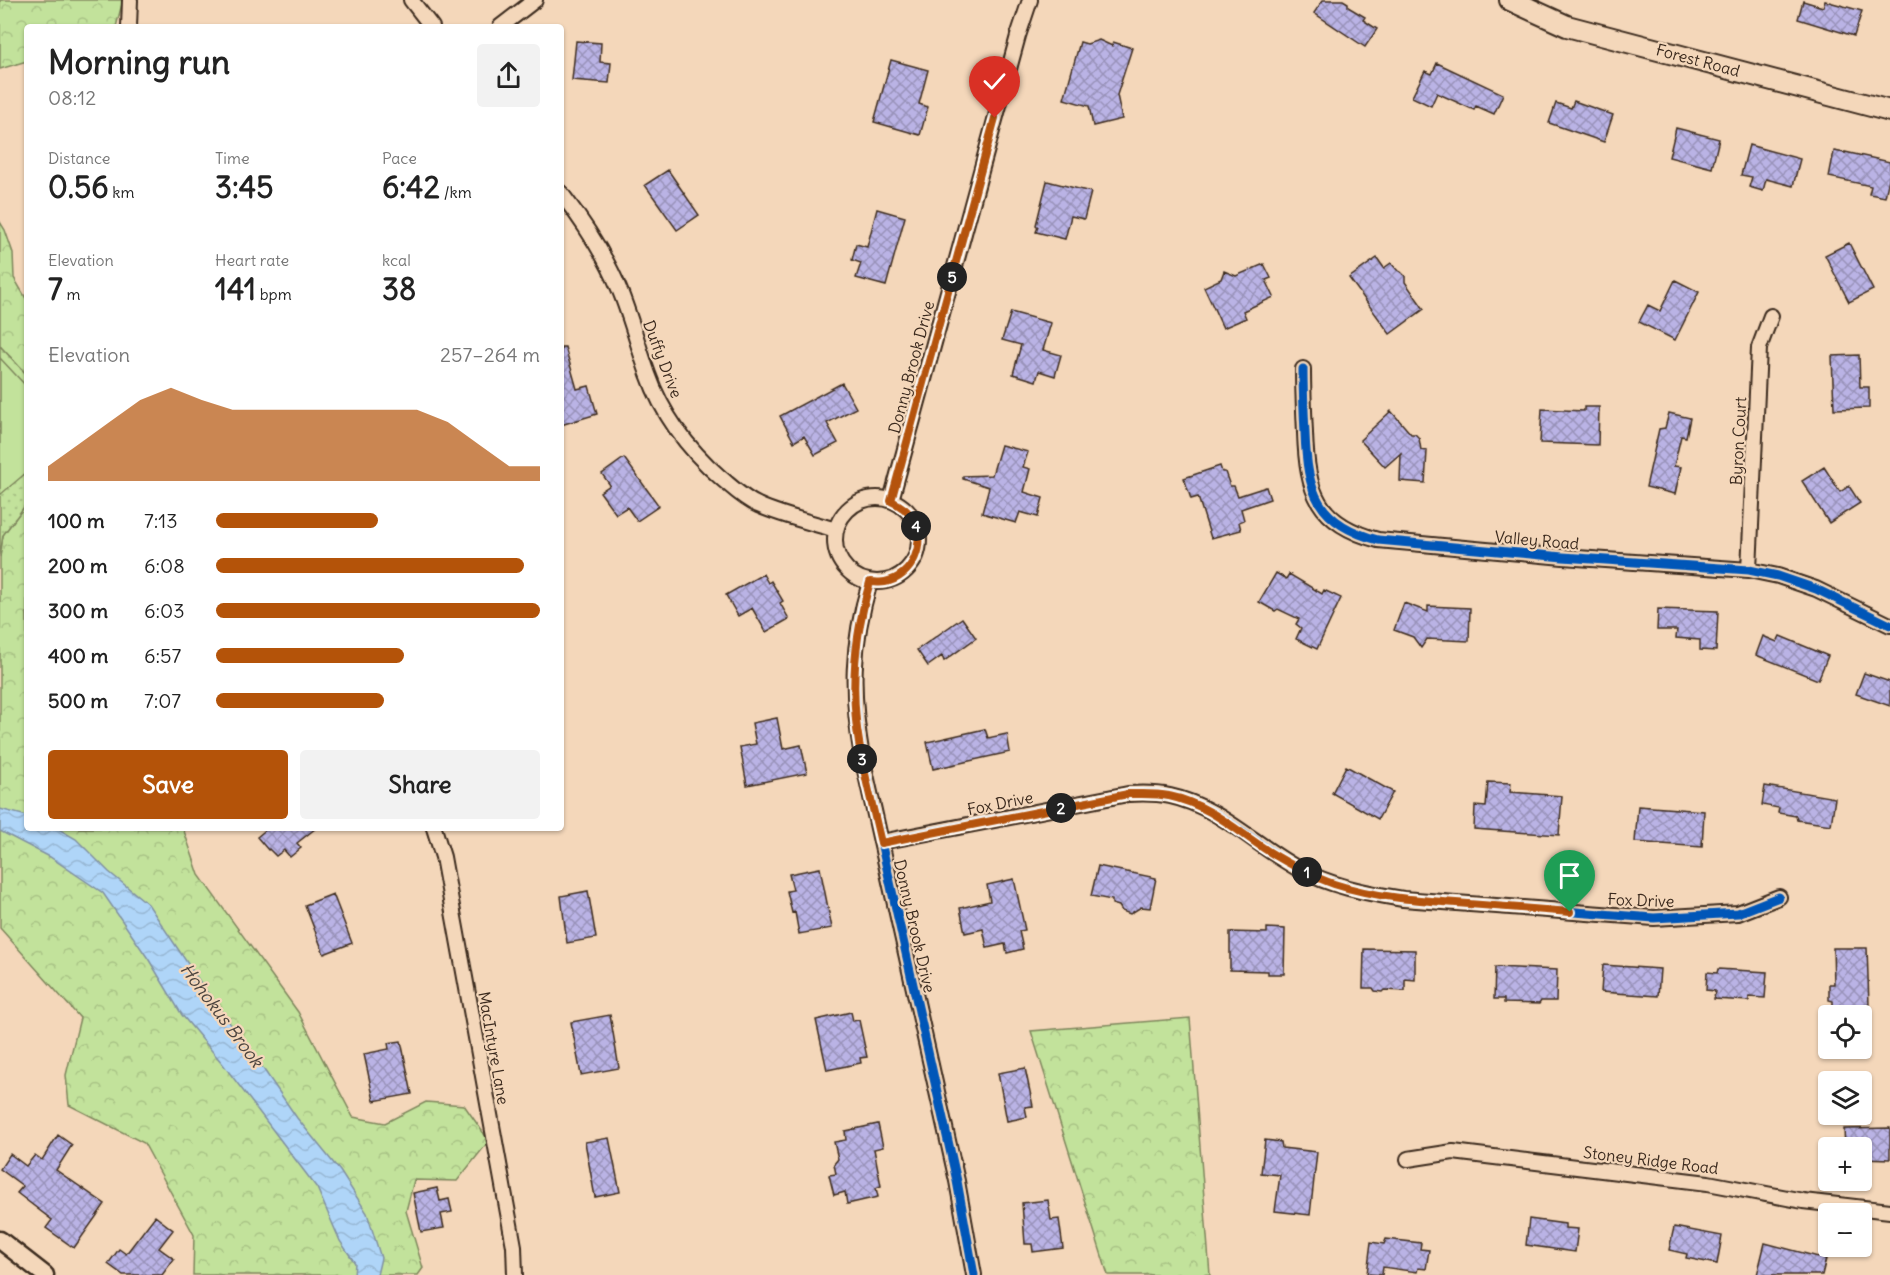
<!DOCTYPE html>
<html lang="en">
<head>
<meta charset="utf-8">
<style>
	:root { --surface:#fff; --page:#f2f2f2; --text:#222; --muted:#767676; --accent:#b45309 }
	body { margin:0; font-family:Delius,sans-serif; background:var(--page); color:var(--text); height:100vh; display:flex; flex-direction:column; font-size:22px; white-space:nowrap }
	* { box-sizing:border-box; margin:0 }
	p { font-size:20px; color:var(--muted) }
	.icon { flex:none; width:33px; height:33px; fill:none; stroke:currentColor; stroke-width:2; stroke-linecap:round; stroke-linejoin:round }
	.map { position:relative; flex:1; overflow:hidden }
	.drawer { position:absolute; left:24px; top:24px; width:540px; height:807px; display:flex; flex-direction:column; background:var(--surface); border-radius:6px; box-shadow:0 2px 4px #0004 }
	.drawer>* { flex:none }
	.fabs { position:absolute; left:1818px; top:1005px; display:grid; gap:12px }
	.fabs a { display:grid; place-items:center; width:54px; height:54px; border-radius:6px; background:var(--surface); box-shadow:0 2px 4px #0004; font-size:30px }
	.pin { position:absolute; display:grid; place-items:center; width:51px; height:51px; color:#fff; margin:-62px -26px; border-radius:50% 50% 50% 0; rotate:-45deg; box-shadow:0 0 6px #0007 }
	.pin .icon { rotate:45deg }
	.km { position:absolute; width:30px; height:30px; margin:-15px; border-radius:50%; background:#222; color:#fff; font-size:16px; line-height:30px; text-align:center }
	.round { display:grid; place-items:center; flex:none; width:63px; height:63px; border-radius:6px; background:var(--page) }
	.summary { display:flex; align-items:center; justify-content:space-between; height:102px; padding:0 24px }
	h1 { font-size:33px; font-weight:700; line-height:45px }
	.figures { display:grid; grid-template-columns:repeat(3,1fr); gap:9px; height:102px; padding:6px 24px }
	.figures div { display:grid; align-content:center }
	.figures b { font-size:30px; font-weight:700 }
	.figures small { font-size:16px; font-weight:400 }
	.figures p { font-size:16px }
	.chart { height:168px; padding:12px 24px }
	.chart p { display:flex; justify-content:space-between }
	.chart svg { width:100%; height:108px; margin-top:6px; fill:var(--accent); opacity:.7 }
	.button { display:flex; gap:12px; margin-top:auto; padding:12px 24px }
	.button a { flex:1; height:69px; border-radius:6px; background:var(--accent); color:#fff; font-size:24px; font-weight:700; line-height:69px; text-align:center }
	.button a+a { background:var(--page); color:var(--text) }
	ul { padding:0 24px; list-style:none; font-size:20px }
	li { display:grid; grid-template-columns:96px 72px 1fr; align-items:center; height:45px }
	li i { height:15px; border-radius:8px; background:var(--accent) }
	.map>svg:first-child { display:block }
	.forest { fill:url(#forest-crowns); stroke:#7e865c; stroke-width:1.5 }
	.park { fill:url(#park-dots); stroke:#7e865c; stroke-width:1.5 }
	.pitch { fill:#c2e29b; stroke:#7e865c; stroke-width:1.5 }
	.water { fill:url(#water-waves); stroke:#8191a1; stroke-width:1.5 }
	.building { fill:url(#building-cross-hatch); stroke:#3b2a1e; stroke-width:1.5 }
	.lines { fill:none; stroke-linecap:round; stroke-linejoin:round }
	.minor-casing { stroke:#3b2a1e; stroke-width:18 }
	.tertiary-casing { stroke:#3b2a1e; stroke-width:21 }
	.secondary-casing { stroke:#3b2a1e; stroke-width:24 }
	.minor { stroke:#f4d7ba; stroke-width:14 }
	.tertiary { stroke:#f4d7ba; stroke-width:16 }
	.secondary { stroke:#f4d7ba; stroke-width:20 }
	.cycleway-casing { stroke:#f4d7ba; stroke-width:13 }
	.cycleway { stroke:#0057b8; stroke-width:9 }
	.route-casing { stroke:#fff; stroke-width:12 }
	.route { stroke:#b45309; stroke-width:8 }
	.labels { text-anchor:middle; dominant-baseline:central; stroke-width:4.5; stroke-linejoin:round; paint-order:stroke }
	.street-label { font-size:16px; fill:#3b2a1e; stroke:#f4d7ba }
	.water-label { font-size:18px; font-style:italic; fill:#4c443f; stroke:#f4d7ba }
</style>
</head>
<body>
<div class="map">
<svg width="1890" height="1275" viewBox="0 0 1890 1275">
	<defs>
		<pattern id="forest-crowns" width="20" height="18" patternUnits="userSpaceOnUse" patternTransform="scale(1.5)"><rect width="20" height="18" fill="#c2e29b"/><path d="M2 6a3 3 0 1 1 6 0M12 15a3 3 0 1 1 6 0" fill="none" stroke="#a8c285"/></pattern>
		<pattern id="park-dots" width="8" height="8" patternUnits="userSpaceOnUse" patternTransform="scale(1.5)"><rect width="8" height="8" fill="#c2e29b"/><path d="M2 2h.1M6 6h.1" fill="none" stroke="#a8c285" stroke-width="1.8" stroke-linecap="round"/></pattern>
		<pattern id="water-waves" width="16" height="10" patternUnits="userSpaceOnUse" patternTransform="scale(1.5)"><rect width="16" height="10" fill="#afd5f8"/><path d="M0 5q4-4 8 0t8 0" fill="none" stroke="#97b7d4"/></pattern>
		<pattern id="building-cross-hatch" width="8" height="8" patternUnits="userSpaceOnUse" patternTransform="scale(1.5)"><rect width="8" height="8" fill="#bab3e5"/><path d="M0 0l8 8M0 8l8-8" fill="none" stroke="#9892b9"/></pattern>
	</defs>
	<rect width="100%" height="100%" fill="#f4d7ba"/>
	<filter id="ink" filterUnits="userSpaceOnUse"><feTurbulence type="fractalNoise" baseFrequency=".0167" numOctaves="2"/><feDisplacementMap in="SourceGraphic" scale="12" xChannelSelector="R" yChannelSelector="G"/><feConvolveMatrix kernelMatrix="1 2 1 2 8 2 1 2 1" color-interpolation-filters="sRGB"/></filter>
	<g filter="url(#ink)">
		<path class="forest" d="M0,0H123L116,27H27V61L0,69Z
			M0,222L5,230L13,253L14,278L27,300V375L0,346Z
			M27,503V828H183L199,875L298,1012L353,1117L385,1123L426,1102L464,1105L489,1141L457,1181L414,1180L406,1211L423,1268L418,1275H193L194,1235L144,1143L69,1105L66,1075L80,1018L0,928V557L3,535Z
			M1190,1018L1210,1275H1108L1031,1031Z"/>
		<path class="park" d="M0,346L27,375V503L3,535L0,557Z"/>
		<path class="pitch" d="M0,358L27,387V472L0,495Z"/>
		<path class="water" d="M0,809L27,816V828H57L76,839L109,872L148,904L202,985L262,1067L297,1118L340,1171L367,1213L381,1258L377,1275H354L355,1263L340,1241L317,1188L222,1063L182,1015L149,960L103,893L50,857L0,831Z"/>
		<path class="building" d="M1323,0H1343L1348,3V7L1365,17L1363,20L1377,29L1365,47L1314,13Z
			M1803,1L1823,7L1825,1L1862,11L1854,36L1798,19Z
			M1099,40L1112,46L1113,42L1132,48L1117,95L1122,119L1093,126L1089,106L1064,99L1080,42L1087,44Z
			M576,41L601,43L600,62L611,63L609,83L572,80Z
			M891,60L928,70L919,104L928,107L920,135L874,122Z
			M1437,63L1503,94L1494,114L1476,106L1474,110L1437,93L1431,106L1412,97L1425,71L1432,74Z
			M1574,101L1613,115L1604,142L1549,123L1556,103L1571,108Z
			M1676,128L1719,139L1712,168L1669,157Z
			M1749,145L1800,159L1793,186L1766,179L1763,191L1749,187L1752,177L1741,175Z
			M1834,151L1845,153V152L1890,162V174L1885,197L1869,194L1871,186L1829,177Z
			M668,170L699,215L677,230L645,185Z
			M1047,181L1091,192L1084,219L1071,216L1065,239L1036,232L1038,227L1036,225Z
			M877,209L905,217L886,286L856,278L861,263L852,260L856,244L867,247Z
			M1849,243L1873,290L1849,302L1825,255Z
			M1377,258L1384,268L1391,263L1397,270L1401,272L1405,276V282L1424,309L1390,334L1349,278Z
			M1264,264L1271,278L1266,280L1274,297L1243,311L1246,318L1223,328L1204,287L1221,279L1224,271L1236,276Z
			M1675,280L1699,292L1675,340L1639,322L1648,305L1660,311Z
			M1011,312L1051,323L1043,350L1061,355L1055,376L1039,371L1036,381L1013,374L1021,345L1002,340Z
			M561,347H565L577,389L589,386L597,414L561,425Z
			M1859,355L1860,387H1869V408L1834,409L1832,356Z
			M842,383L856,408L827,423L838,443L815,455L804,436L794,442L780,416Z
			M1584,407H1599L1598,445L1540,443L1542,409L1584,411Z
			M1391,411L1411,434H1415L1419,438L1421,450L1427,451L1425,483L1400,481L1401,453L1385,467L1360,440Z
			M1669,413L1690,418L1686,437L1681,436L1674,466L1681,467L1675,494L1646,487L1659,429L1665,428Z
			M1001,445L1028,452L1023,467L1030,469L1024,492L1043,498L1038,517L1020,512L1016,523L982,513L989,487L963,479V476L992,475Z
			M624,458L659,506L637,521L627,507L616,514L600,492L610,485L602,474Z
			M1220,466L1222,472H1225L1230,486H1234L1238,496L1266,487L1270,499L1241,509L1244,520L1239,522L1241,530L1211,538L1198,497L1191,499L1184,478Z
			M1824,467L1840,492L1849,486L1860,503L1829,523L1802,481Z
			M1276,573L1286,579L1289,574L1322,594L1324,590L1341,598L1317,649L1296,639L1301,628L1296,624L1299,619L1278,609L1275,611L1259,602Z
			M763,574L768,583L771,581L783,601L780,603L789,619L766,632L752,608L738,616L726,595Z
			M1404,603L1428,612V606L1470,608L1469,641L1427,639L1421,648L1413,637L1394,630Z
			M1658,609L1718,611L1716,651L1700,650V640L1676,638L1677,630H1657Z
			M962,618L976,638L944,661L942,656L928,666L917,650Z
			M1763,636L1777,642L1780,636L1828,656L1818,680L1756,655Z
			M1864,673L1890,682V706L1856,694Z
			M777,718L783,749L801,745L807,773L747,785L740,747L756,744L752,723Z
			M985,729L988,738L1007,734L1010,752L933,769L927,742Z
			M1346,766L1393,792L1378,819L1332,793Z
			M1488,782L1511,783L1510,792L1562,796L1559,835L1474,829L1475,806L1486,807Z
			M1765,786L1835,798L1831,825L1797,820L1796,816L1778,813L1779,808L1762,805Z
			M1638,806L1704,811L1702,847L1635,842Z
			M268,828H316L297,843L301,848L290,857L284,850L276,856L269,849L268,850L257,837Z
			M1098,866L1156,878L1150,908L1141,907L1130,914L1122,911L1119,906L1112,904V900L1091,896Z
			M820,868L832,928L799,934L795,912L792,913L787,891L793,890L789,874Z
			M1014,879L1025,930L1019,931L1023,949L1007,953L1005,944L987,948L983,929L965,933L960,908L990,901L987,885Z
			M588,891L596,938L567,943L561,896Z
			M333,894L352,943L324,954L305,905Z
			M1267,928L1285,929L1284,974H1268V971L1230,970V932L1267,933Z
			M1833,948H1867L1869,1005L1849,1006L1844,1010L1833,1009V1001L1829,1000V984H1834Z
			M1364,949L1415,950V980L1405,979V991L1384,990L1382,992L1375,991L1373,988H1363Z
			M1603,965L1660,969L1658,996L1601,992Z
			M1495,967L1557,970L1556,1001H1541L1539,1004L1504,1003V999H1494Z
			M1718,969L1767,972L1765,998L1749,997V1001L1714,999L1715,991L1706,990L1707,972L1717,973Z
			M851,1012L853,1021L859,1020L867,1057L860,1058L861,1063L827,1070L816,1020Z
			M610,1015L619,1068L581,1075L571,1022Z
			M401,1041L412,1094L374,1101L364,1054L389,1049L388,1043Z
			M1025,1068L1033,1106L1025,1107L1027,1117L1007,1121L998,1073Z
			M878,1124L883,1147L874,1149L881,1186L876,1188L878,1197L847,1204L845,1192L834,1195L829,1175L836,1174L834,1164L838,1159L834,1142L846,1140L845,1131Z
			M1890,1128V1159L1862,1158V1148H1845L1844,1129Z
			M58,1135L72,1145L56,1170L105,1204L74,1248L46,1228L52,1220L17,1193L23,1186L0,1169L10,1154L26,1166L35,1155L42,1160Z
			M609,1138L620,1192L595,1197L585,1142Z
			M1265,1140L1281,1142L1282,1148L1317,1152L1310,1215L1275,1211L1280,1175L1261,1173Z
			M437,1188L440,1201L449,1199L452,1212L441,1214L444,1228L421,1232L413,1193Z
			M1048,1200L1051,1220L1059,1219L1063,1248L1033,1252L1032,1244H1025L1022,1203Z
			M155,1216L173,1230L159,1248L174,1259L162,1275H123L108,1264L119,1249L126,1254Z
			M1529,1219L1565,1224V1228L1578,1229L1575,1252L1526,1245Z
			M1674,1227L1722,1236L1717,1264L1686,1258L1687,1254L1669,1250Z
			M1386,1239L1421,1243L1420,1249L1429,1250L1426,1269L1418,1268L1417,1272L1383,1267L1382,1275L1367,1274L1371,1242L1384,1244Z
			M1765,1243L1826,1259L1822,1275H1757Z"/>
		<g class="lines">
			<g class="minor-casing">
				<path id="minor" d="M411,0L432,27
					M129,27L130,0
					M500,27L535,0
					M561,193C584,223 606,256 620,291C631,318 638,346 648,374C662,414 689,450 721,478C732,487 744,499 758,505C782,516 810,522 836,530
					M1303,369C1303,390 1304,412 1305,433C1307,492 1317,524 1378,540L1563,557L1749,570L1778,576L1816,589L1890,625
					M835 540a42 42 0 1 1 84 0a42 42 0 1 1-84 0Z
					M891,500L1018,36L1030,0
					M1749,570L1759,348L1771,316
					M870,582C851,645 851,693 862,757L957,1181L974,1275
					M434,828L443,857L514,1246L515,1275
					M881,842L1128,794C1142,793 1156,793 1170,796C1218,806 1255,845 1297,868C1330,886 1366,893 1403,899L1654,918L1738,913L1779,897
					M1408,1159L1453,1152L1708,1183L1803,1201L1890,1211"/>
			</g>
			<g class="tertiary-casing">
				<path id="tertiary" d="M0,1240L45,1275"/>
			</g>
			<g class="secondary-casing">
				<path id="secondary" d="M1510,0L1567,26L1890,111"/>
			</g>
			<use href="#minor" class="minor"/>
			<use href="#tertiary" class="tertiary"/>
			<use href="#secondary" class="secondary"/>
			<g class="cycleway-casing">
				<path id="cycleway" d="M1303,369C1303,390 1304,412 1305,433C1307,492 1317,524 1378,540L1563,557L1749,570L1778,576L1816,589L1890,625
					M870,582C851,645 851,693 862,757L957,1181L974,1275
					M881,842L1128,794C1142,793 1156,793 1170,796C1218,806 1255,845 1297,868C1330,886 1366,893 1403,899L1654,918L1738,913L1779,897"/>
			</g>
			<use href="#cycleway" class="cycleway"/>
		</g>
	</g>
	<g class="lines" filter="url(#ink)">
		<g class="route-casing">
			<path id="route" d="M995,118L891,501C900,505 908,510 913,519C927,543 913,577 885,582C880,583 875,582 870,582C857,627 851,672 856,720C860,761 872,802 881,843L1128,794C1142,794 1156,793 1169,796C1208,804 1237,831 1268,851C1289,864 1311,876 1334,884C1374,897 1415,900 1456,903C1494,906 1532,909 1570,912"/>
		</g>
		<use href="#route" class="route"/>
	</g>
	<g class="labels">
		<g class="street-label">
			<text transform="translate(1698 60) rotate(15)">Forest Road</text>
			<text transform="translate(663 359) rotate(69)">Duffy Drive</text>
			<text transform="translate(911 367) rotate(-75)">Donny Brook Drive</text>
			<text transform="translate(1738 441) rotate(-87)">Byron Court</text>
			<text transform="translate(1537 540) rotate(5)">Valley Road</text>
			<text transform="translate(1000 803) rotate(-11)">Fox Drive</text>
			<text transform="translate(1641 900) rotate(2)">Fox Drive</text>
			<text transform="translate(915 926) rotate(77)">Donny Brook Drive</text>
			<text transform="translate(494 1048) rotate(80)">MacIntyre Lane</text>
			<text transform="translate(1651 1160) rotate(7)">Stoney Ridge Road</text>
		</g>
		<g class="water-label">
			<text transform="translate(222 1015) rotate(53)">Hohokus Brook</text>
		</g>
	</g>
</svg>
<div class="fabs">
<a><svg class="icon" aria-label="locate" viewBox="0 0 24 24"><circle cx="12" cy="12" r="6"/><path d="M12 2v4M12 18v4M2 12h4M18 12h4"/></svg></a>
<a><svg class="icon" aria-label="layers" viewBox="0 0 24 24"><path d="M12 4l9 5-9 5-9-5zM3 14l9 5 9-5"/></svg></a>
<a>+</a>
<a>−</a>
</div>
<div class="pin" style="left:1570px;top:912px;background:#1e9e55"><svg class="icon" aria-label="arrive" viewBox="0 0 24 24"><path d="M6 21V4h12l-3 4 3 4H6"/></svg></div>
<div class="pin" style="left:995px;top:118px;background:#d93025"><svg class="icon" aria-label="check" viewBox="0 0 24 24"><path d="M5 12l5 5 9-10"/></svg></div>
<b class="km" style="left:1307px;top:872px">1</b>
<b class="km" style="left:1061px;top:808px">2</b>
<b class="km" style="left:862px;top:759px">3</b>
<b class="km" style="left:916px;top:526px">4</b>
<b class="km" style="left:952px;top:277px">5</b>
<section class="drawer">
<div class="summary"><div><h1>Morning run</h1><p>08:12</p></div><a class="round"><svg class="icon" aria-label="share" viewBox="0 0 24 24"><path d="M12 15V3M7 8l5-5 5 5M5 13v7h14v-7"/></svg></a></div>
<div class="figures">
<div><p>Distance</p><b>0.56<small> km</small></b></div>
<div><p>Time</p><b>3:45</b></div>
<div><p>Pace</p><b>6:42<small> /km</small></b></div>
</div>
<div class="figures">
<div><p>Elevation</p><b>7<small> m</small></b></div>
<div><p>Heart rate</p><b>141<small> bpm</small></b></div>
<div><p>kcal</p><b>38</b></div>
</div>
<div class="chart"><p><span>Elevation</span>257–264 m</p>
<svg viewBox="0 0 160 44" preserveAspectRatio="none"><path d="M0 44V38L10 29L20 20L30 11L40 6L50 11L60 15L70 15L80 15L90 15L100 15L110 15L120 15L130 20L140 29L150 38L160 38V44z"/></svg>
</div>
<ul>
<li><b>100 m</b>7:13<i style="width:50%"></i></li>
<li><b>200 m</b>6:08<i style="width:95%"></i></li>
<li><b>300 m</b>6:03<i style="width:100%"></i></li>
<li><b>400 m</b>6:57<i style="width:58%"></i></li>
<li><b>500 m</b>7:07<i style="width:52%"></i></li>
</ul>
<div class="button"><a>Save</a><a>Share</a></div>
</section>
</div>
</body>
</html>
